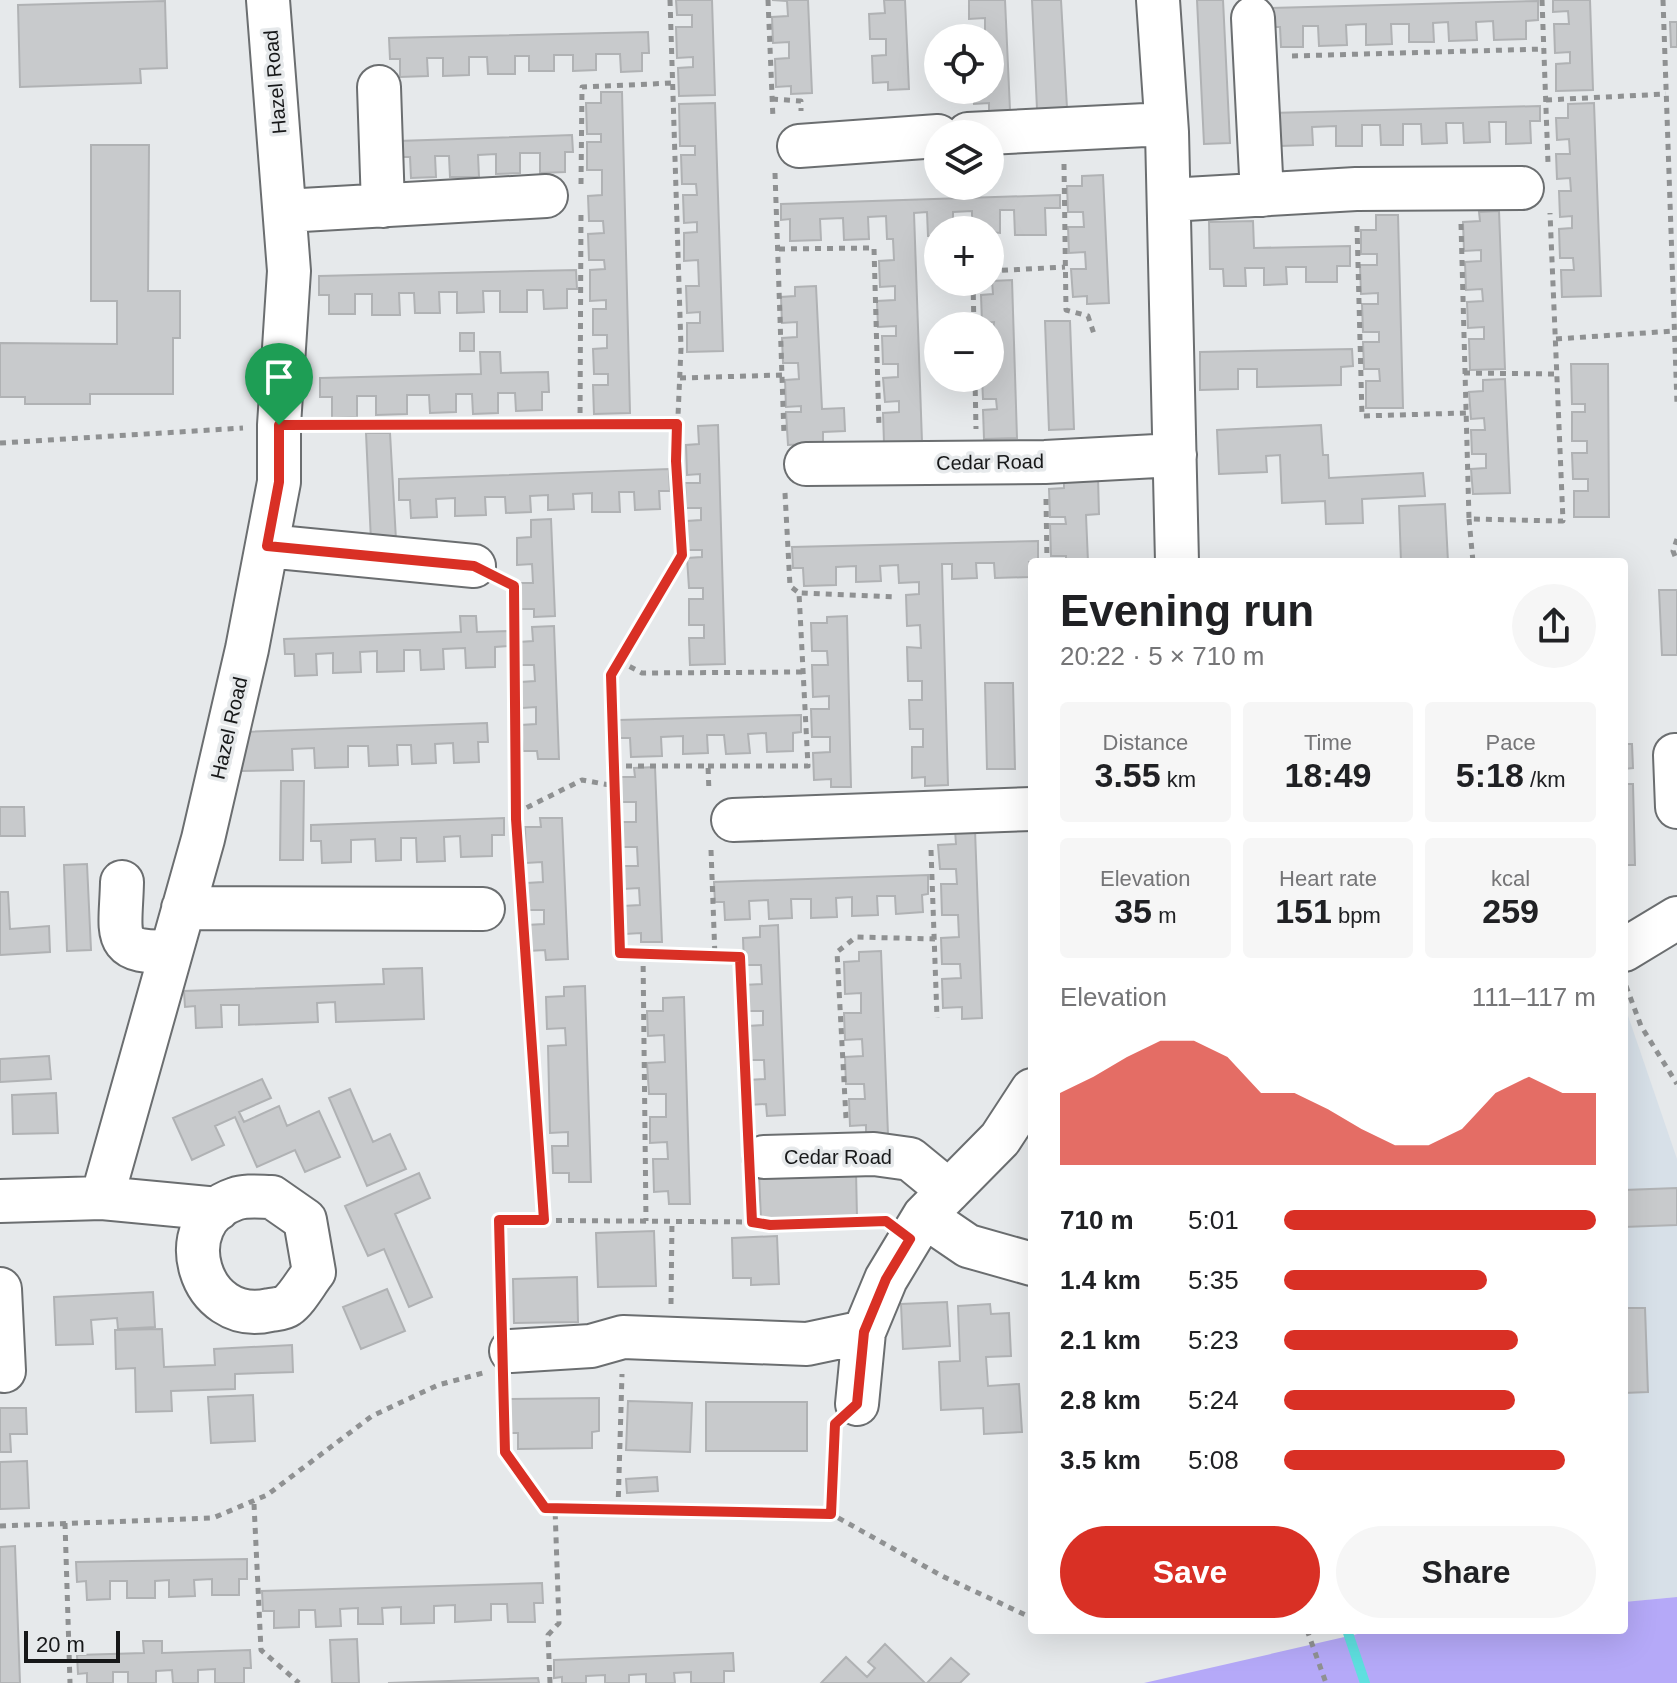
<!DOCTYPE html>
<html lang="en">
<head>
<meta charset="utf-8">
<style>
	:root { --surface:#fff; --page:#f6f6f6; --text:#202124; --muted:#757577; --accent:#d93025 }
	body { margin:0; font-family:Arial,sans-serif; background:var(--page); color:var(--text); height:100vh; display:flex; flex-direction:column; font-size:30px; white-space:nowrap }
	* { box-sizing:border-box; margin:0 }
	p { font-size:26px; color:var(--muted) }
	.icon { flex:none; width:44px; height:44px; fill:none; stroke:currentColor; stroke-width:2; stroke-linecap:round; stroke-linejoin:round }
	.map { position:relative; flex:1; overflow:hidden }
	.drawer { position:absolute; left:1028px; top:558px; width:600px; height:1076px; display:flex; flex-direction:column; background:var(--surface); border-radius:8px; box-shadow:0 8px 32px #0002 }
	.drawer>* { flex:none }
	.buttons { position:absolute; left:924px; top:24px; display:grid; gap:16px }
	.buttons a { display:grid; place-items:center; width:80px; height:80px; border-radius:50%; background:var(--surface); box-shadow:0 8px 32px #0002; font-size:40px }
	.scale { position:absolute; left:24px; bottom:20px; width:96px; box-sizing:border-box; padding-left:8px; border:4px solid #171819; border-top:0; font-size:22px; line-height:28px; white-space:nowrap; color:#171819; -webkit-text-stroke:6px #e6e9eb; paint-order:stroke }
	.pin { position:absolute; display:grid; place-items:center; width:68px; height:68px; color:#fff; margin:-82px -34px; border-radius:50% 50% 50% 0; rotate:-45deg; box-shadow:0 0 8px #0007 }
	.pin .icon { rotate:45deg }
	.round { display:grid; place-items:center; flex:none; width:84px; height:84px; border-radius:42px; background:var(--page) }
	.headline { display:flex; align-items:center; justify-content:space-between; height:136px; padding:0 32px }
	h1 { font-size:44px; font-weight:600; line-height:60px }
	.figures { display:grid; grid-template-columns:repeat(3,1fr); gap:12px; height:136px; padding:8px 32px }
	.figures div { display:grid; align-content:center; border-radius:8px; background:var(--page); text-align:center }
	.figures b { font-size:34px; font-weight:600 }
	.figures small { font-size:22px; font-weight:400 }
	.figures p { font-size:22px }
	.chart { height:224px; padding:16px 32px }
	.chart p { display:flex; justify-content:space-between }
	.chart svg { width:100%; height:144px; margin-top:8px; fill:var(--accent); opacity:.7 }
	.action { display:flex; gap:16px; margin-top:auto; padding:16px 32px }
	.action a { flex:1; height:92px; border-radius:48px; background:var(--accent); color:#fff; font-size:32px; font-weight:600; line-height:92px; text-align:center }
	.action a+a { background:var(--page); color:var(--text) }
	ul { padding:0 32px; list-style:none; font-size:26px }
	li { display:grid; grid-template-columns:128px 96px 1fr; align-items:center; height:60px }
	li i { height:20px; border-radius:10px; background:var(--accent) }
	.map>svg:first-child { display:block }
	.built { fill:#d7e0e8 }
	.green { fill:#b5a9f8 }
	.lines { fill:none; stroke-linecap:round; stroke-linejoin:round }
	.stream { stroke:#5edfdf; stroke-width:10 }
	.building { fill:#c8cacc; stroke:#b0b2b4; stroke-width:2 }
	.minor-casing { stroke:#6b6e70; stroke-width:46 }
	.path { stroke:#8f9192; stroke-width:5; stroke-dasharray:6 6; stroke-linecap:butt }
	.minor { stroke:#fff; stroke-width:42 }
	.route-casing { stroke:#fff; stroke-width:16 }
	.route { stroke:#d93025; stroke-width:10 }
	.labels { text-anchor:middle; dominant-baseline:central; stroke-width:7; stroke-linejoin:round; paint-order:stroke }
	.street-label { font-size:20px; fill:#171819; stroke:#e6e9eb }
</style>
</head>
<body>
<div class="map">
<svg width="1677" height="1683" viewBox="0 0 1677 1683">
	<rect width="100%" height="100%" fill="#e6e9eb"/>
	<path class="built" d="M1624,1004L1677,1159V1597L1624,1602Z"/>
	<path class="green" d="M1677,1597V1683H1144L1375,1630H1624V1602Z"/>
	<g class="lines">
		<path class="stream" d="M1347,1630L1365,1683"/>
	</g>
	<path class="building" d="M676,0H712L715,95L679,96L678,68L693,67V57L677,58L676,27H692V15H677Z
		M772,0H808L812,93L791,94V86L776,87L775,59L789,58V42L773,43L772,17L788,16L787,1Z
		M884,0H905L909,89L888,90V82L873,83L872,56L886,55V39H870L869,14L885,13Z
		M969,0H1005L1010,110L989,111V103L974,104L973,90H990V38H970V34H985V18L969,19Z
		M1032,0H1061L1067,108L1037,109Z
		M1197,0H1223L1230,143L1204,144Z
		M1553,0H1590L1593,90L1556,91V64L1570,63V52L1555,53L1554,24H1569L1568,11L1553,12Z
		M165,1L167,68L140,69L141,83L20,87L18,5Z
		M1538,1V20L1526,21V39L1494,40L1493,21L1476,22L1477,40L1449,41L1448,22L1433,23L1434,42H1409V24H1391L1392,44L1366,45V24L1346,25L1347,45L1319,46L1318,26H1303V47H1281L1280,27H1269V8Z
		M1670,22H1677V47H1671Z
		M648,32L649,53H642V71L621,72L620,54H596V70L573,71V55H554V71H529V56H515V74H488L487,57H469V75L443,76V58H427L428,76L400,77V59H390L389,38Z
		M601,92H622L630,413L594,414L593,385H608V374H594L593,349L607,348V335H593V309H606V300L590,301V270L605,269L604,260H589L588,234L604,233L603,221H589L588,196L602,195V170H587V142H601V134H587L586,103H601Z
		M715,103L723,351L687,352V323H700V312L687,313L686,286H699L698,260L684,261V233L697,232V222L684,223L683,195H697L696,184H682L681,155H695V146H680L679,104Z
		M1594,103L1601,296L1562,297L1561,270H1574L1573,258H1560L1559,229L1572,228V216L1560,217L1559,191H1571L1570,178L1557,179L1556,154H1570L1569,139L1557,140L1556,118H1568V104Z
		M1540,106V121H1530L1531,143L1506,144V122H1489L1490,142L1464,143L1463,123H1446L1447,143L1422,144L1421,124H1403V145H1381L1380,125H1362V146H1336V126L1312,127L1313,145L1280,146V128H1269V113Z
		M572,135L573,152H565V172L540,173V153H520V173L496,174V154L478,155L479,177H450L449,156H435L436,177L411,178L410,157H399L398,141Z
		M91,145H149L148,291H180V338H173V394H90V404H25V397H0V343L117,344V301H91Z
		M1103,175L1109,303L1087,304V296L1073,297L1071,269H1086L1085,252L1069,253L1068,227H1084L1083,212H1068L1067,186H1082V176Z
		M1060,195V208H1045L1046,235H1015L1014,210H1000V233L972,230V211L953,212V230H938V236H928L927,212L914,213L922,442L884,443L883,413L899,412V401L885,402L883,378L898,377V364H883L882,336H896V326L878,327L877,301L895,300V286L880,287L879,261L894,260L893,239H887L886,216L868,217L869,239L844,240L843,218L820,219L821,240L790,241V219L781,220V204Z
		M1499,211L1505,369L1470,370L1469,339H1484V327L1468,328L1467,302L1483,301L1482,289L1466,290L1465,262L1481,261V250L1464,251L1463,222L1480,221L1479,212Z
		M1376,215H1398L1403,408H1366V381H1380L1379,369H1364L1363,342H1379V332H1363L1362,304H1378V293L1361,294L1360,265H1377V254H1361V230H1376Z
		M1253,221L1254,248L1350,246V266H1337V282H1306V267H1286L1287,284L1264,285V268H1245L1246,286H1224L1223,269H1210L1209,222Z
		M576,270L577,289H567V308L544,309L543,290H527V312H500V291H483L484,312L457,313V292H439L440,313H415L414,293H399L400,315H372V294H355V314H329V295H319V276Z
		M1012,280L1017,438L984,439L983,410L997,409L996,399H983L982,378H990V370H995V357H990L994,322L982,323L981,295L993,294L992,281Z
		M816,286L822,409L844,408L845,431L823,432V443L788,445L786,412H801V406L786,407L785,380L799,379L798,363H783L782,338L797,337V322L782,323L781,297L795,296V287Z
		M1045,321H1070L1074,429L1049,430Z
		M460,333H474V351H460Z
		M1352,349L1353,366L1341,367V385L1257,387V369H1238V389L1200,390V352Z
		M480,352H500L501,373L548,372L549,392H542V410L516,411L515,393H498V413L473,414L472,394H456V412L430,413L429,395H407V414L376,415V396H357V417L332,418V397H320V378L481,374Z
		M1571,364H1608L1609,517H1574V491H1588V479H1573L1572,453H1587V441H1572V412H1585V404H1572Z
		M1505,379L1510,493L1473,494L1471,469L1486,468V454H1472L1471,430H1485L1484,418L1471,419L1469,392L1483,391V380Z
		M718,425L725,664L690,665L689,638H704V625H689V599H703V588H689L687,558L702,557V550H688L687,521L701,520V508H686L685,483H700V474L687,475L686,445L699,444L698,426Z
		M1321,425L1323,455H1328L1329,478L1423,473L1425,496L1362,499L1363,523L1326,524L1325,501L1282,503L1280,455L1266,456L1267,472L1219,474L1217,430Z
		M366,433H390L396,540L371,541Z
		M669,469L670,491H659L660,509L635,510L634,492H619L620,512H592V493L573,494L574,509L548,510V495L530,496L531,512L506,513L505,497H485L486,515L455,516V498L436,499L437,517L411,518L410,500H399V479Z
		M1098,478L1099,514L1086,515L1088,562H1066V556H1051L1050,524H1066L1065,517H1050L1049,489L1064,488V479Z
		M1445,504L1448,562H1401L1399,506Z
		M551,519L555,616L534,617V609H519L518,583H533L532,564L517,565V538L531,537V520Z
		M1038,541V562H1029V577L995,578L994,563H976L977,578L952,579V564H942L948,785L925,786V777L912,778V747H923V729H910L909,700H922V681H908L907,647L921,648L920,625L907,626L906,595L919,594V582L899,583L898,565L880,566L881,581L856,582V566L836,567V585L804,586L803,568H793L792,547Z
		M1659,590H1677V655H1662Z
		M460,616H476L477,632L508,631V646L495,647V667L466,668L465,648L443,649L444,669L421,670L420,650H404V671L377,672V651L360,652L361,672L333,673V653L316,654L317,675L295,676L294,654H285L284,639L461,632Z
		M847,616L851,787H831V779L814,780L813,753L830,752V737H812L811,709H829V696L813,697L812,665H828L827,651H812L811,623H827V617Z
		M554,626L559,759H538L537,751H523L521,725L536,724V707L522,708L521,682L535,681L534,665H520L519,642L533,641L532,627Z
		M985,683H1013L1015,769H987Z
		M801,715V732L793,733V751L767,752L766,733L748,734L750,753L726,754L724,735H707L708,753L683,754V736L661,737L662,756L631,757L630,738H620L619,720Z
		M487,723L488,742H478L479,762L454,763L453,743L435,744L436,763L412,764L411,745H397L398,765L369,766L368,746H348V767L315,768L314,748L292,749L293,770L241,771L239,732Z
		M1624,744H1632L1633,768L1624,769Z
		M655,767L662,942H641V933L625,934L623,906L640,905L639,888L623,889V866H638L637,847H623L622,822H636V802H621L620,777H635L634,768Z
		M281,781H304L303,860H280Z
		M1624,784H1633L1635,865H1624Z
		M0,807H24L25,836H0Z
		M504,818V835H492V856L461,857L460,836L444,837L445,861L417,862L416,838H401V860L376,861L375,839L351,840V862L322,863L321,841H311V825Z
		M540,818H562L568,959L546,960L545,950L528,951L527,925L544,924V910H528L527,883L543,882L542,862L526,863L525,827H541Z
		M955,830H975L982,1018L962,1019V1007L943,1008L942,979L961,978L960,964H942L941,938L959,937L958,915H942L941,884H957L956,869H940L938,845L956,844Z
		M87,864L91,950L67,951L64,865Z
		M928,875V894L922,895L923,912L896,914L895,896H877L878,915L852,916V897L836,898L837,917L811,918V899H791L792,918L769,919L768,900L749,901L750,919L725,920L724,902H715L714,882Z
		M0,892H8L10,929L49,926L50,952L0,955Z
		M778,925L785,1115L767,1116L766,1104L749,1105L748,1080L765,1079L764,1060H750L748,1026L763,1025V1011H745L743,985L762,984L761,965H744L743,938L760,937V926Z
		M881,951L888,1135H866V1125L850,1126L849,1099H865L864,1084H846L845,1057L863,1056L862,1039L845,1040L844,1013H861V993L845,994L844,962L859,961V952Z
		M422,968L424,1019L336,1022L335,1002L317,1003L318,1022L239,1025V1005H221L222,1027L196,1028L195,1006L185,1007L184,991L384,984L383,969Z
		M585,986L591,1182H569V1173H553L552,1146H568V1132L550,1133L548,1046L566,1045L565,1028L547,1029L546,997L564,996V987Z
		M684,997L690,1204H669L668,1191L654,1192L653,1159H668L667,1142L650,1143V1117H666V1094H649L647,1063L665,1062L664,1035L648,1036L647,1011H663V998Z
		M49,1056L51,1079L0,1082V1059Z
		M262,1079L271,1098L239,1112L244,1122L279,1106L287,1126L319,1111L340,1157L305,1172L295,1150L257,1167L235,1117L215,1126L224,1145L192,1160L173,1118Z
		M350,1089L373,1142L390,1134L406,1169L367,1186L329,1098Z
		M56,1093L58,1133L13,1134L12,1095Z
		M856,1171L857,1218L761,1220L759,1174Z
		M419,1173L430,1198L395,1214L432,1297L409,1307L384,1249L368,1256L345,1206Z
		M1677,1188V1225L1624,1227V1190Z
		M654,1231L656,1286L598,1287L596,1233Z
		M777,1236L779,1284L751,1285V1278H733L732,1238Z
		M577,1277L578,1322L514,1323L513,1279Z
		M387,1289L405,1331L361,1349L343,1307Z
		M153,1292L155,1327L118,1329L117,1318L91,1320L93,1344L56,1345L54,1297Z
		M1624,1299V1308H1645L1648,1392L1624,1393Z
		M947,1302L950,1346L903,1349L901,1304Z
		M990,1304L991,1314L1009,1313L1011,1356L986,1357L988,1386L1019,1384L1022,1432L984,1434L983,1408L941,1410L939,1362L960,1361L958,1306Z
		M162,1329L164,1367L215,1365L214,1349L292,1345L293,1372L235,1374V1389L171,1391L172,1411L136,1412L135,1368L116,1369L115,1330Z
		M253,1395L255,1441L211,1443L208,1397Z
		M599,1398V1431L592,1432V1448L518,1449V1433H511L510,1399Z
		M628,1401L692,1403L690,1452L626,1450Z
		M706,1402H807V1451H706Z
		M0,1408H26L27,1434H10L11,1452H0Z
		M27,1461L29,1508L0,1509V1462Z
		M657,1477L658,1491L627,1493L626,1479Z
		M15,1546L20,1683H0V1547Z
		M247,1559V1579H239V1595H212V1579L194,1580L195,1596L169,1597V1580L155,1581V1598H127V1581H110V1599L87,1600L86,1581L77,1582L76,1562Z
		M542,1583L543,1603H534L535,1622H508L507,1604H491V1620L455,1622V1605L434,1606V1623L401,1624V1607L382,1608L383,1624H358V1608L340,1609L341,1626L316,1627L315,1610H299V1627L274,1628V1611H263L262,1591Z
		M357,1639L359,1683H332L330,1640Z
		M143,1641H162V1653L250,1650L251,1668H244V1683H215V1669L198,1670V1683H173L172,1670L156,1671V1683H128V1672H113V1683H87V1673L78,1674L77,1655L144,1653Z
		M885,1644L925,1683H821L846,1657L867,1677L875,1668L868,1662Z
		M733,1653L734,1671H724V1683H691V1672L674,1673L675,1683H646V1674L629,1675V1683H605V1675L586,1676V1683H562V1677L554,1678V1660Z
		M951,1658L969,1674L960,1683H927Z
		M538,1678L539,1683H388Z"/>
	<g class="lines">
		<g class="minor-casing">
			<path id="minor" d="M1158,0L1167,132L1177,562
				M1253,18L1262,195
				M379,87L383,206
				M968,134L1166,124
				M799,146L938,136
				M1169,200L1356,189L1522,188
				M285,211L546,196
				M806,464L1045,462L1175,455
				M267,546L474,566
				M1675,755L1677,807
				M733,820L1032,809
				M122,882C121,933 109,955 171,951
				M183,908L483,909
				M1624,950L1677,918
				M764,1157L874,1154L910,1159L949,1191
				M272,1197L305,1220L314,1272C306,1282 297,1299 287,1306C283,1309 275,1309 270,1310C198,1327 169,1221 235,1199C246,1195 261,1197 272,1197Z
				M102,1198L203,839L247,649L279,482V425L289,271L268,0
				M0,1201L102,1198L218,1209
				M924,1216L968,1246L1032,1264
				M0,1289L4,1371
				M511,1351L591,1346L623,1337L807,1344L864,1332
				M857,1404L864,1332L886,1279L924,1216L1000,1139L1032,1090"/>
		</g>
		<path class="path" d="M670,0L681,348L676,461L682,555L611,675L620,953L740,957L748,1125
			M768,0L773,119
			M1542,0L1548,163
			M1663,0L1677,404
			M1292,56L1544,49
			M772,99L801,101V111
			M1546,100L1666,94
			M1064,164L1066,310L1088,316L1095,337
			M775,173L784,435
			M581,184L582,87L673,83
			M1461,224L1469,519L1563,521L1550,213
			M1357,226L1362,416L1466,413
			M779,249L874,248L879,427
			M990,271L1065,267
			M973,282L974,326
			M1556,339L1674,331
			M1464,373L1556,374
			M680,378L782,375
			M975,378L976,429
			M316,425L677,424
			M580,425L581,210
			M0,443L243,428
			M785,493L790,586L799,593
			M1046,499L1047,562
			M1469,519L1473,562
			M1677,539L1673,551L1677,561
			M504,581L514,586L516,819L544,1220
			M619,661L642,673L803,672
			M614,766H708L709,792
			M708,766H808L799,593L895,597
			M516,813L582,780L615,786
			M711,850L715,957
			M931,850L937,1018
			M643,954L646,1221
			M1626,986L1641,1026L1677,1084
			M846,1118L837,952L856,937L935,939
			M751,1191L752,1222
			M671,1304L672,1221
			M500,1319L499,1220L752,1222L770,1225L877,1222
			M502,1384L505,1452L545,1508L826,1511L942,1576L1032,1618
			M254,1504L261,1650L299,1683
			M618,1509L622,1374
			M831,1513L835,1432
			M65,1523L70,1683
			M0,1526L213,1518L267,1495L372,1416L438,1385L483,1373
			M1307,1630L1326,1683
			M550,1683L548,1635L559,1623L555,1508"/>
		<use href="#minor" class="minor"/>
	</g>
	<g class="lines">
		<g class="route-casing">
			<path id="route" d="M677,424L676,461L682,555L611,675L620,953L740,957L752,1222L770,1225L886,1221L910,1239L886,1279L864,1332L857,1404L835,1424L831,1514L545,1508L505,1452L499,1220H544L516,819L514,586L474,566L267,546L279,482V425Z"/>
		</g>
		<use href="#route" class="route"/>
	</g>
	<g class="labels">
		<g class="street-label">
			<text transform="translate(275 82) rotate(-95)">Hazel Road</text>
			<text transform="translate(990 462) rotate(-1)">Cedar Road</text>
			<text transform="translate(229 728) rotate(-77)">Hazel Road</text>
			<text x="838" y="1157">Cedar Road</text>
		</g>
	</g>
</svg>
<div class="buttons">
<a><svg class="icon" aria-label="locate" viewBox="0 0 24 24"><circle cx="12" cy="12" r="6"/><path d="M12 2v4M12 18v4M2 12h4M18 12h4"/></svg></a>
<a><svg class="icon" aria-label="layers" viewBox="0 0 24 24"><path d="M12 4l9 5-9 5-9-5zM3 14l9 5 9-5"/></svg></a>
<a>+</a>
<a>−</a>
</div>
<div class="scale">20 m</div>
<div class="pin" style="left:279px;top:425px;background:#1e9e55"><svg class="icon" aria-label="arrive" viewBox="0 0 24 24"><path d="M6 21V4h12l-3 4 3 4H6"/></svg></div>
<section class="drawer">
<div class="headline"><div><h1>Evening run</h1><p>20:22 · 5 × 710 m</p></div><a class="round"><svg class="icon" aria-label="share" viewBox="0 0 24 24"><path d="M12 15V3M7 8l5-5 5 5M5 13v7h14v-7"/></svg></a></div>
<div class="figures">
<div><p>Distance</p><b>3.55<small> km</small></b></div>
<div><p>Time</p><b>18:49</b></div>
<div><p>Pace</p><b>5:18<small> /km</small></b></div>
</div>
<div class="figures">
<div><p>Elevation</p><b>35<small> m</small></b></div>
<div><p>Heart rate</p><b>151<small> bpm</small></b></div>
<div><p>kcal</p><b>259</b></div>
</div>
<div class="chart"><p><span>Elevation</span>111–117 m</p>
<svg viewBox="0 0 160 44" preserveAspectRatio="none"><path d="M0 44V22L10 17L20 11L30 6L40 6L50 11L60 22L70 22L80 27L90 33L100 38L110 38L120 33L130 22L140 17L150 22L160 22V44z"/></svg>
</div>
<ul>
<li><b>710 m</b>5:01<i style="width:100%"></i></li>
<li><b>1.4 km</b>5:35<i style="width:65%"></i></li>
<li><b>2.1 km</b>5:23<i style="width:75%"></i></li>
<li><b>2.8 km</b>5:24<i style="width:74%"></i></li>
<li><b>3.5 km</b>5:08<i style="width:90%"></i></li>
</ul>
<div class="action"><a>Save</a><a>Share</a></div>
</section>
</div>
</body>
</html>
